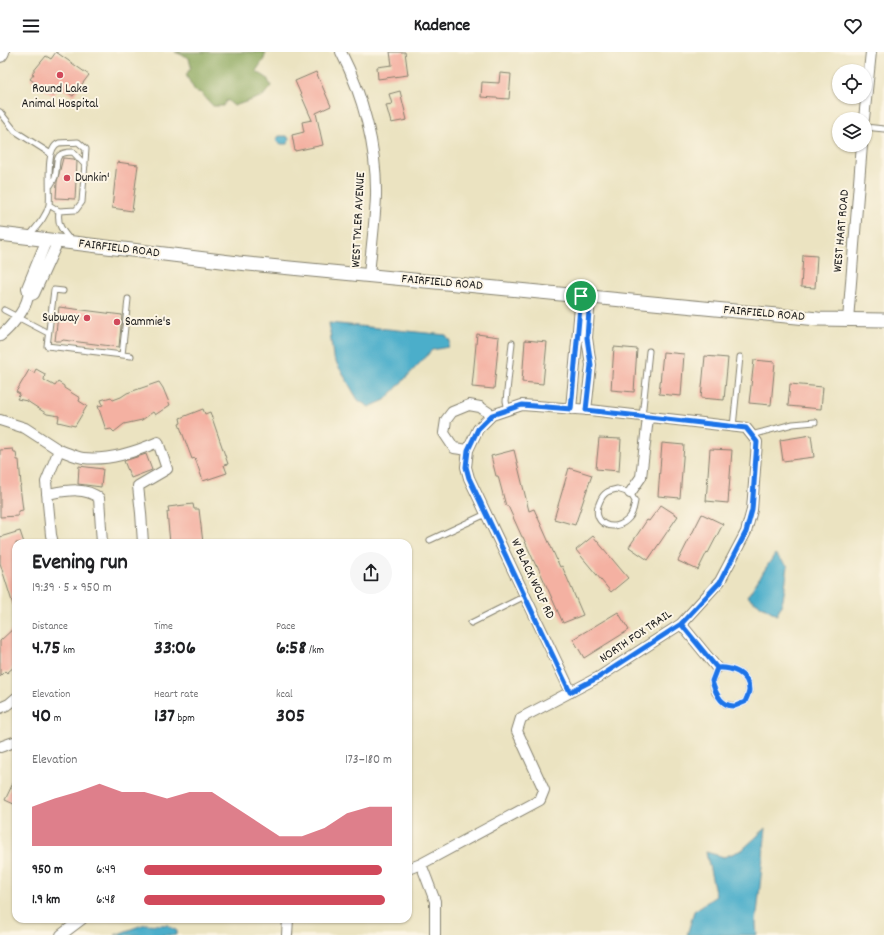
<!DOCTYPE html>
<html lang="en">
<head>
<meta charset="utf-8">
<style>
	:root { --surface:#fff; --page:#f6f6f6; --text:#202124; --muted:#757577; --accent:#d1495b }
	body { margin:0; font-family:Dekko,sans-serif; background:var(--page); color:var(--text); height:100vh; display:flex; flex-direction:column; font-size:15px; white-space:nowrap }
	* { box-sizing:border-box; margin:0 }
	p { font-size:13px; color:var(--muted) }
	.icon { flex:none; width:22px; height:22px; fill:none; stroke:currentColor; stroke-width:2; stroke-linecap:round; stroke-linejoin:round }
	.map { position:relative; flex:1; overflow:hidden }
	.details { position:absolute; left:12px; top:487px; width:400px; height:384px; display:flex; flex-direction:column; background:var(--surface); border-radius:12px; box-shadow:0 1px 3px #0004 }
	.details>* { flex:none }
	.controls { position:absolute; left:832px; top:12px; display:grid; gap:8px }
	.controls a { display:grid; place-items:center; width:40px; height:40px; border-radius:50%; background:var(--surface); box-shadow:0 1px 3px #0004; font-size:20px }
	.pin { position:absolute; display:grid; place-items:center; width:34px; height:34px; color:#fff; margin:-17px; border:2px solid #fff; border-radius:50%; box-shadow:0 1px 4px #0007 }
	.round { display:grid; place-items:center; flex:none; width:42px; height:42px; border-radius:21px; background:var(--page) }
	.overview { display:flex; align-items:center; justify-content:space-between; height:68px; padding:0 20px }
	h1 { font-size:22px; font-weight:800; line-height:30px }
	.figures { display:grid; grid-template-columns:repeat(3,1fr); gap:6px; height:68px; padding:4px 20px }
	.figures div { display:grid; align-content:center }
	.figures b { font-size:20px; font-weight:800 }
	.figures small { font-size:11px; font-weight:400 }
	.figures p { font-size:11px }
	.chart { height:112px; padding:8px 20px }
	.chart p { display:flex; justify-content:space-between }
	.chart svg { width:100%; height:72px; margin-top:4px; fill:var(--accent); opacity:.7 }
	ul { padding:0 20px; list-style:none; font-size:13px }
	li { display:grid; grid-template-columns:64px 48px 1fr; align-items:center; height:30px }
	li i { height:10px; border-radius:5px; background:var(--accent) }
	header { display:flex; justify-content:space-between; align-items:center; height:52px; padding:0 20px; background:var(--surface); font-size:18px; font-weight:800 }
	.map>svg:first-child { display:block }
	.forest { fill:#89a65a; stroke:#52613b }
	.water { fill:#4baeca; stroke:#346573 }
	.building { fill:#f4b1a2 }
	.lines { fill:none; stroke-linecap:round; stroke-linejoin:round }
	.service-casing { stroke:#84806e; stroke-width:7 }
	.minor-casing { stroke:#84806e; stroke-width:12 }
	.tertiary-casing { stroke:#84806e; stroke-width:15 }
	.secondary-casing { stroke:#84806e; stroke-width:16 }
	.service { stroke:#fff; stroke-width:5 }
	.minor { stroke:#fff; stroke-width:10 }
	.tertiary { stroke:#fff; stroke-width:13 }
	.secondary { stroke:#fff; stroke-width:14 }
	.route-casing { stroke:#fff; stroke-width:8 }
	.route { stroke:#1a73e8; stroke-width:5 }
	.poi-dot { fill:#d1495b; stroke:#fcf5e5; stroke-width:1.5 }
	.labels { text-anchor:middle; dominant-baseline:central; stroke-width:4; stroke-linejoin:round; paint-order:stroke }
	.poi-label { font-size:13px; fill:#1c1c1c; stroke:#fcf5e5; text-anchor:start }
	.street-label { font-size:13px; fill:#1c1c1c; stroke:#fcf5e5 }
</style>
</head>
<body>
<header><svg class="icon" aria-label="menu" viewBox="0 0 24 24"><path d="M4 6h16M4 12h16M4 18h16"/></svg>Kadence<svg class="icon" aria-label="heart" viewBox="0 0 24 24"><path d="M12 20l-8-8c-3-5 5-10 8-4 3-6 11-1 8 4z"/></svg></header>
<div class="map">
<svg width="884" height="883" viewBox="0 0 884 883">
	<rect width="100%" height="100%" fill="#fcf5e5"/>
	<filter id="ink" filterUnits="userSpaceOnUse"><feTurbulence type="fractalNoise" baseFrequency=".025" numOctaves="2"/><feDisplacementMap in="SourceGraphic" scale="8" xChannelSelector="R" yChannelSelector="G"/><feConvolveMatrix kernelMatrix="1 2 1 2 8 2 1 2 1" color-interpolation-filters="sRGB"/></filter>
	<filter id="wash" filterUnits="userSpaceOnUse"><feTurbulence type="fractalNoise" baseFrequency=".012" numOctaves="4" result="noise"/><feDisplacementMap in="SourceGraphic" scale="16" xChannelSelector="R" yChannelSelector="G"/><feGaussianBlur stdDeviation="0.9" result="paint"/><feColorMatrix in="noise" values="0 0 0 0 0 0 0 0 0 0 0 0 0 0 0 0 0 1.4 0 .05"/><feComposite in="paint" operator="in"/></filter>
	<g filter="url(#wash)">
		<rect width="100%" height="100%" fill="#ebe3c1"/>
		<path class="forest" d="M175,0H266L264,7L256,19L267,26L271,34L263,44L234,54L227,48L223,54H213L201,41L195,39L186,23L191,15L189,6Z"/>
		<path class="water" d="M279,84H287L289,87L288,92H279L276,88Z
			M329,271L446,283L450,289L448,295L432,298L385,348L369,355L358,348L333,305Z
			M775,502L788,514L783,548L777,563L747,545Z
			M766,776L756,872L757,883H687L694,859L716,844L706,800L724,805L742,798Z
			M145,872L168,873L177,879V883H115Z"/>
		<g id="blocks">
			<path class="building" d="M56,0L89,23L73,44L60,35L53,44L30,27L34,22L32,21L46,4L51,7Z
				M390,0H405L408,23L378,27L377,15L392,13Z
				M316,20L331,54L316,61L323,93L295,99L292,83L304,80L302,70L312,68L295,29Z
				M500,21L511,22L509,47L481,45L482,30L499,31Z
				M400,39L407,68L391,71L386,53L392,52L389,42Z
				M63,106L74,107L77,110L75,147L56,146L57,130Z
				M117,110L138,113L132,159L112,156Z
				M803,203L817,204L815,236L801,235Z
				M59,255L122,263L119,295L63,288L62,289H55Z
				M477,282L499,285L494,337L472,335Z
				M525,288L547,290L543,332L522,330Z
				M614,295L637,297L634,340L611,338Z
				M663,300L684,302L681,344L659,342Z
				M705,304L728,306L724,348L701,346Z
				M754,308L775,310L771,353L749,351Z
				M36,317L45,322L44,328L55,334L58,330L64,334V336L80,346L79,349L87,354L75,374L58,370L59,364L47,362L27,349L17,347L20,342L16,340L29,318L34,321Z
				M159,330L163,336L170,353L155,363L153,360L142,368L124,372L114,380L111,377L106,378L98,354L103,353L101,348L111,345L113,348L121,345L127,341Z
				M790,332L823,335L821,357L788,354Z
				M203,357L205,362L210,360L228,412L224,413L227,421L203,429L195,406L192,407L179,372L181,371L180,366Z
				M811,383L814,405L783,409L780,388Z
				M599,386L621,387L619,419L596,417Z
				M662,391L684,393L680,446L658,444Z
				M13,397L14,400H16L17,408H19L21,433L20,434L23,458L18,459V464L0,465V398Z
				M710,397L732,398L728,451L706,449Z
				M514,398L529,459L534,457L560,515L562,514L583,563L563,571L537,513L536,514L523,485H522L508,454H506L498,424H496L491,404Z
				M146,402L152,418L131,426L124,409Z
				M79,414L103,417L101,435L78,432Z
				M569,416L592,423L575,473L554,467Z
				M193,452L194,457H199L203,491H170L167,460H169L168,455Z
				M661,453L678,464L648,508L629,495L647,468L649,469Z
				M702,462L723,472L708,501L707,500L698,518L678,509Z
				M20,479L24,491H16V556H14L0,511V485Z
				M593,484L628,526L611,540L576,498Z
				M618,560L629,578L584,606L573,587Z
				M16,574V613L7,621L5,619L0,624V589Z
				M16,725V753L5,748Z"/>
		</g>
	</g>
	<g filter="url(#ink)">
		<use href="#blocks" fill-opacity="0" stroke="#84806e" stroke-width="1"/>
		<g class="lines">
			<g class="service-casing">
				<path id="service" d="M0,60L15,79L51,102
					M865,75L884,77
					M50,134C51,132 54,129 55,125C59,111 51,100 73,100L85,113
					M59,159C57,173 62,178 70,188
					M29,184C37,174 46,165 49,153C51,140 44,96 59,91C65,90 72,91 78,90L86,97L82,150L76,158L59,159L49,153
					M63,239L54,238L47,294L131,304
					M4,258L48,281
					M122,303L128,247
					M508,358L506,349L512,291
					M642,365L649,299
					M733,375L740,305
					M751,383L793,372L815,370
					M617,437L630,441L635,449C634,455 633,462 629,466C614,483 589,471 600,449C604,440 608,439 617,437Z
					M430,488L486,462
					M471,571L525,544
					M717,616C731,615 749,621 749,638C749,642 746,647 745,650L735,654L725,652L715,641L712,629Z"/>
			</g>
			<g class="minor-casing">
				<path id="minor" d="M341,0C363,43 377,96 376,144C375,171 371,197 369,224
					M864,67L871,0
					M29,244L34,242L58,189
					M848,268L862,93
					M0,284C10,276 25,259 28,245C29,242 28,239 27,236L47,187
					M571,357L581,244
					M586,358L591,313L587,286L590,245
					M0,368L25,376L59,398L46,430L51,483L53,491
					M59,398C66,400 75,405 83,406C109,409 135,400 158,390L167,417L138,434L141,461L143,491
					M468,398L454,396L444,381L446,368L452,360L469,353L480,355L492,363
					M630,441L641,425L648,366
					M47,442C64,439 85,434 99,446L102,491
					M681,572L717,616
					M0,656L9,652L16,646
					M0,695L14,690L16,691
					M421,812L435,849V883
					M408,817L421,812L540,748L544,738L517,679L521,666L599,625L681,572L720,529L746,480L752,458L757,390L746,376L590,358L522,353L492,363L478,377L468,398L466,415L469,426L571,640
					M61,883L82,867
					M287,883L288,867"/>
			</g>
			<g class="tertiary-casing">
				<path id="tertiary" d="M0,182L238,211L818,267L884,268"/>
			</g>
			<g class="secondary-casing">
				<path id="secondary" d="M0,3L2,0"/>
			</g>
			<use href="#service" class="service"/>
			<use href="#minor" class="minor"/>
			<use href="#tertiary" class="tertiary"/>
			<use href="#secondary" class="secondary"/>
		</g>
	</g>
	<g class="lines" filter="url(#ink)">
		<g class="route-casing">
			<path id="route" d="M581,244L571,357L522,353L492,363L478,377L468,398L466,415L469,426L570,640L599,625L681,572L717,616C731,615 749,621 749,638C749,642 746,647 745,650C742,651 738,653 735,654C721,655 715,640 712,629L717,616L681,572L720,530L746,480L752,458L757,390L746,376L586,358L591,313L587,286L590,245L581,244"/>
		</g>
		<use href="#route" class="route"/>
	</g>
	<g class="poi-dot">
		<circle cx="60" cy="23" r="4"/>
		<circle cx="67" cy="126" r="4"/>
		<circle cx="87" cy="266" r="4"/>
		<circle cx="117" cy="270" r="4"/>
	</g>
	<g class="labels">
		<g class="poi-label">
			<text x="60" y="37" text-anchor="middle">Round Lake<tspan x="60" dy="15">Animal Hospital</tspan></text>
			<text x="75" y="126">Dunkin'</text>
			<text x="79" y="266" text-anchor="end">Subway</text>
			<text x="125" y="270">Sammie's</text>
		</g>
		<g class="street-label">
			<text transform="translate(359 168) rotate(-87)">WEST TYLER AVENUE</text>
			<text transform="translate(842 179) rotate(-85)">WEST HART ROAD</text>
			<text transform="translate(119 197) rotate(7)">FAIRFIELD ROAD</text>
			<text transform="translate(442 231) rotate(5)">FAIRFIELD ROAD</text>
			<text transform="translate(764 262) rotate(5)">FAIRFIELD ROAD</text>
			<text transform="translate(532 527) rotate(65)">W BLACK WOLF RD</text>
			<text transform="translate(636 585) rotate(-34)">NORTH FOX TRAIL</text>
		</g>
	</g>
</svg>
<div class="controls">
<a><svg class="icon" aria-label="locate" viewBox="0 0 24 24"><circle cx="12" cy="12" r="6"/><path d="M12 2v4M12 18v4M2 12h4M18 12h4"/></svg></a>
<a><svg class="icon" aria-label="layers" viewBox="0 0 24 24"><path d="M12 4l9 5-9 5-9-5zM3 14l9 5 9-5"/></svg></a>
</div>
<div class="pin" style="left:581px;top:244px;background:#1e9e55"><svg class="icon" aria-label="arrive" viewBox="0 0 24 24"><path d="M6 21V4h12l-3 4 3 4H6"/></svg></div>
<section class="details">
<div class="overview"><div><h1>Evening run</h1><p>19:39 · 5 × 950 m</p></div><a class="round"><svg class="icon" aria-label="share" viewBox="0 0 24 24"><path d="M12 15V3M7 8l5-5 5 5M5 13v7h14v-7"/></svg></a></div>
<div class="figures">
<div><p>Distance</p><b>4.75<small> km</small></b></div>
<div><p>Time</p><b>33:06</b></div>
<div><p>Pace</p><b>6:58<small> /km</small></b></div>
</div>
<div class="figures">
<div><p>Elevation</p><b>40<small> m</small></b></div>
<div><p>Heart rate</p><b>137<small> bpm</small></b></div>
<div><p>kcal</p><b>305</b></div>
</div>
<div class="chart"><p><span>Elevation</span>173–180 m</p>
<svg viewBox="0 0 160 44" preserveAspectRatio="none"><path d="M0 44V20L10 15L20 11L30 6L40 11L50 11L60 15L70 11L80 11L90 20L100 29L110 38L120 38L130 33L140 24L150 20L160 20V44z"/></svg>
</div>
<ul>
<li><b>950 m</b>6:49<i style="width:96%"></i></li>
<li><b>1.9 km</b>6:48<i style="width:97%"></i></li>
</ul>
</section>
</div>
</body>
</html>
